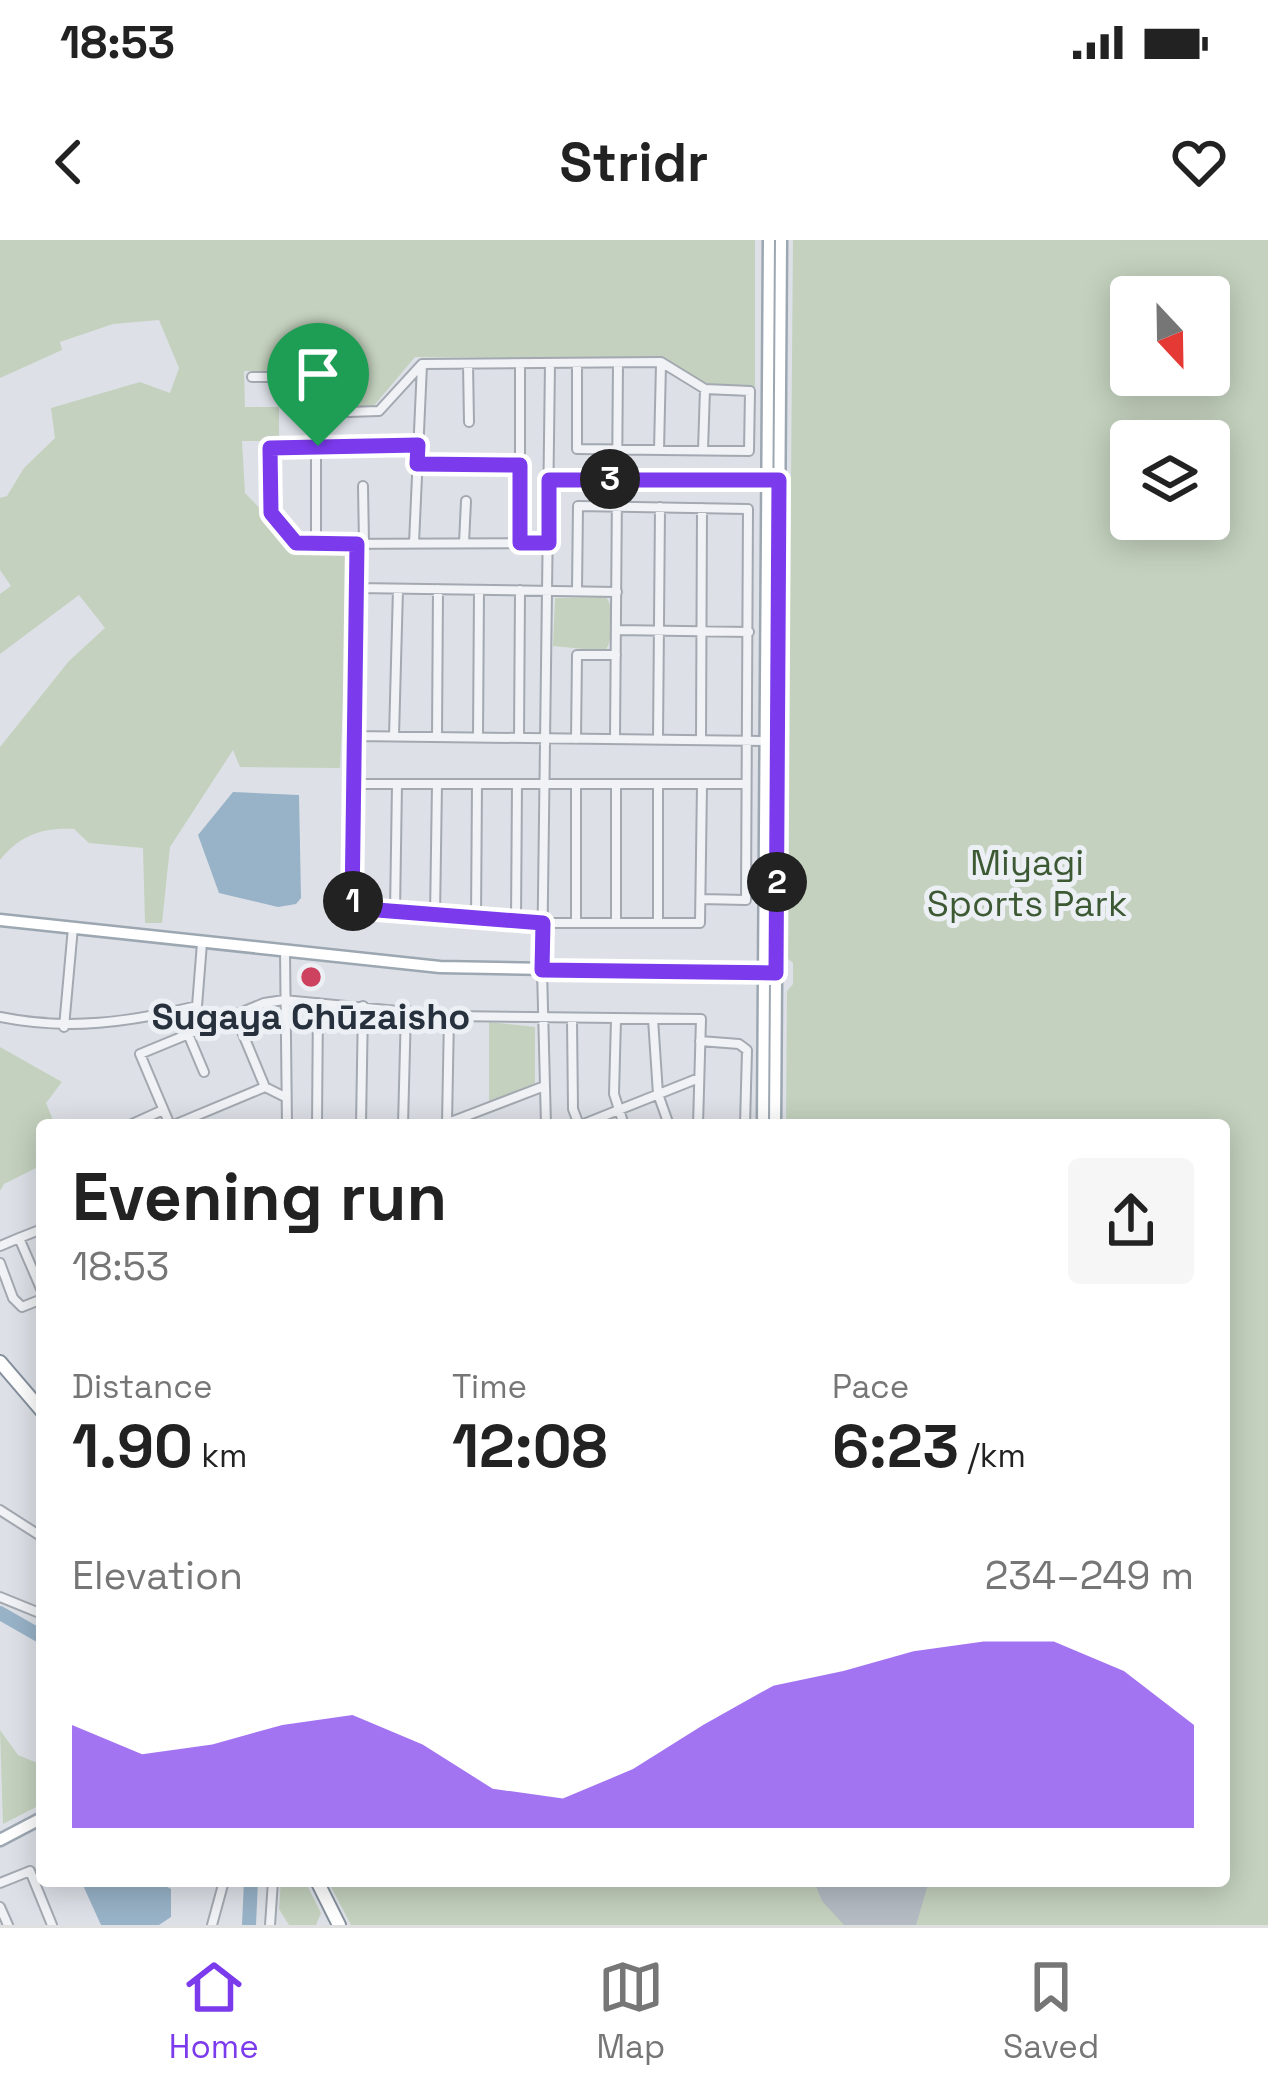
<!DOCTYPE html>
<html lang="en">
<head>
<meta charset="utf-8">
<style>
	:root { --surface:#fff; --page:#f6f6f6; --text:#222; --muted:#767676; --line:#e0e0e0; --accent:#7c3aed }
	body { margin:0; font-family:"Space Grotesk",sans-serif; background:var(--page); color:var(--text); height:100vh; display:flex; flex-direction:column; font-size:45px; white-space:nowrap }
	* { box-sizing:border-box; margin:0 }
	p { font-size:39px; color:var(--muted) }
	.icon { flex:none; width:66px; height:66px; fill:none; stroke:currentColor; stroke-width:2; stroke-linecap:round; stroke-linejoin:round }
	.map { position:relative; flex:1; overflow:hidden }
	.side { position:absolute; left:36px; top:879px; width:1194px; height:768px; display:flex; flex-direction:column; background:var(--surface); border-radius:12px; box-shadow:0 6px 30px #0003 }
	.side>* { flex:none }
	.needle { width:78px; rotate:158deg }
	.controls { position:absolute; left:1110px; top:36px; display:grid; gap:24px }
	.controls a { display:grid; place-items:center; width:120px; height:120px; border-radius:12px; background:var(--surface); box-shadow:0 6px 30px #0003; font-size:60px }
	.pin { position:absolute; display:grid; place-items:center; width:102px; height:102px; color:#fff; margin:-123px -51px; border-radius:50% 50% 50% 0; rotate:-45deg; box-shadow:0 0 12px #0007 }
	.pin .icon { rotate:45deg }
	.km { position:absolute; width:60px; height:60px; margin:-30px; border-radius:50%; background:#222; color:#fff; font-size:33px; line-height:60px; text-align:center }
	.round { display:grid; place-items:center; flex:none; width:126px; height:126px; border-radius:12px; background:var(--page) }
	.overview { display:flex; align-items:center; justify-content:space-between; height:204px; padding:0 36px }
	h1 { font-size:66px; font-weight:700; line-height:90px }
	.figures { display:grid; grid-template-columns:repeat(3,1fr); gap:18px; height:204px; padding:12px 36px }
	.figures div { display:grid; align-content:center }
	.figures b { font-size:60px; font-weight:700 }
	.figures small { font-size:33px; font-weight:400 }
	.figures p { font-size:33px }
	.chart { height:336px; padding:24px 36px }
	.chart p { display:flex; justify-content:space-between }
	.chart svg { width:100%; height:216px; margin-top:12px; fill:var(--accent); opacity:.7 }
	.status { display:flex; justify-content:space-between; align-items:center; height:84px; padding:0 60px; background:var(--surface); direction:ltr }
	.status svg { height:33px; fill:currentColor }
	header { display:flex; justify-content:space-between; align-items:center; height:156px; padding:0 36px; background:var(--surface); font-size:54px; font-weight:700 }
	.menu { display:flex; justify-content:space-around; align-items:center; height:168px; border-top:3px solid var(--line); background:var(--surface); font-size:33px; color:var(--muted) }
	.menu a { display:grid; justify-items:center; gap:6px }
	.menu .on { color:var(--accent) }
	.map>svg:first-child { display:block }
	.green { fill:#c4d1be; fill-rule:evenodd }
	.water { fill:#98b2c7 }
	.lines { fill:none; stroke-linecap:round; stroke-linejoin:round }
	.river { stroke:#98b2c7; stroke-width:14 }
	.building { fill:#b4bbc3 }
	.minor-casing { stroke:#a3a8b1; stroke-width:12 }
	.major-casing { stroke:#9ca7b2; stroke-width:15 }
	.highway-casing { stroke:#85909d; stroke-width:16 }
	.minor { stroke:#f0f2f5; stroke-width:8 }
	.major { stroke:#fff; stroke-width:10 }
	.highway { stroke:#fff; stroke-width:12 }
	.route-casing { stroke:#fff; stroke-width:24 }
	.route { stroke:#7c3aed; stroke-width:15 }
	.poi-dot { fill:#cc425f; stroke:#ecf0f5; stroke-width:4.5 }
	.labels { text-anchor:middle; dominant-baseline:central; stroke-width:10; stroke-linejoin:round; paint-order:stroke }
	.park-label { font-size:36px; fill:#3d5934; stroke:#ecf0f5 }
	.poi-label { font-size:36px; font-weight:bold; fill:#27303d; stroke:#ecf0f5 }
</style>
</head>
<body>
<div class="status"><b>18:53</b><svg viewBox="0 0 49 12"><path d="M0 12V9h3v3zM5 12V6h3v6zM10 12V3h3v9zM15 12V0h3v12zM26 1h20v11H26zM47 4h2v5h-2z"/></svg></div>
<header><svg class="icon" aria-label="back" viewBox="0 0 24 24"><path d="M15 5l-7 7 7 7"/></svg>Stridr<svg class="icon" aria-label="heart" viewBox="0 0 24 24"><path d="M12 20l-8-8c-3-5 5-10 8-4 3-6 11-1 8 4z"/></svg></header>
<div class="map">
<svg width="1268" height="1685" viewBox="0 0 1268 1685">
	<rect width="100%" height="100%" fill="#dde1e7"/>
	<path class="green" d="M0,0H755V147L707,144L663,119L415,117L372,168H348L347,154L316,132L244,131L245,167H279V201H242L245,253L304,313L350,314L340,528L240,527L233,510L170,607L162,683H145L143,608L89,603L74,589C42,587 19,596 0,620V507L69,421L105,388L79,355L0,414V354L11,346L0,330V258L7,256L24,228L55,198L51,168L140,142L170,153L179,128L159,80L113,84L60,102L62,110L0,138Z
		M793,0H1268V1685H351L328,1641H1224V885H786L787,751L793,744V723L787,718ZM1131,57H1209V135H1131ZM1131,201H1209V279H1131Z
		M606,357C615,368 614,399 605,411L553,406L555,358Z
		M489,782L535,787V844L489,861Z
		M0,807L62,842L46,863L55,885H42V925L4,944L0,951Z
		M0,1490L18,1515L42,1525V1564L3,1584Z
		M281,1641H305L321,1673L316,1685H289L279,1669Z"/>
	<path class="water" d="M233,552L299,555L301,658L296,664L278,667L219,653L198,595Z
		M81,1641H156L171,1649V1677L159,1685H101Z"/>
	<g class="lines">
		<path class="river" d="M0,1373L42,1397
			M249,1685L251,1641"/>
	</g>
	<path class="building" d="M814,1641H929L916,1685H844L822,1661Z"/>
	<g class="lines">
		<g class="minor-casing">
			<path id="minor" d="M468,124L469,182
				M252,137H316V173
				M659,210L661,124
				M703,210L705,149
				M417,224L520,225
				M549,240H779
				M363,246L364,303
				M414,303L422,125
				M464,303L466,261
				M520,303V124
				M549,303L316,304V173L379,171L422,124L661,122L705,149L750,151L749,211L577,209V123
				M316,304L296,303L271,273L270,208L418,205
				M357,304L353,668L543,683H700L702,545
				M357,348L617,352
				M577,351L578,266L748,269L746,660L701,659
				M617,390L749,392
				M355,496L766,501
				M394,496L398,349
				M437,497L438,349
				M478,497L479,350
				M519,498L520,350
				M576,499L577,415H616
				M615,499L618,123
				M658,499L660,267
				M701,499L702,268
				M354,544H746
				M576,544V683
				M658,545V683
				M395,672L397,544
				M435,676L437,544
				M476,679L477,544
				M516,681L517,544
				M616,683V544
				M285,712L287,885
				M235,775L265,847
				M0,777C68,791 130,782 197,766L202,703
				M616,779L614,854L624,885
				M653,779L658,854L669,885
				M572,780L573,869L579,885
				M64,787L73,687
				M188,794L204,832
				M700,801L739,804L747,810L745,885
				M447,883L449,776
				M448,883L542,847
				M130,885L163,870
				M170,885L140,814L264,763L284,760L449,776L701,779L698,885
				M174,885L265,847L285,857
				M317,885L318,763
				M361,885L363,766
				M403,885L406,769
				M546,885L542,730L550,124
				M581,885L699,838
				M42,989L19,998L42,1051
				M0,1006L19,998
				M0,1023L13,1058L22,1067L42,1059
				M0,1270L42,1297
				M0,1357L42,1374
				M42,1484V1491
				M0,1643L30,1631L52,1685
				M0,1667L8,1685
				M212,1685L224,1641
				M270,1685L273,1641"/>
		</g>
		<g class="major-casing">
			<path id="major" d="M0,680L440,727L767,733
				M763,885L769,0
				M775,885L781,0
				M0,1600L42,1578"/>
		</g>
		<g class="highway-casing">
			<path id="highway" d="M0,1122L42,1171
				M317,1641L339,1685"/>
		</g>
		<use href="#minor" class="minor"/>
		<use href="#major" class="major"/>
		<use href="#highway" class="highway"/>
	</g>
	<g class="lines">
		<g class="route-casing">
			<path id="route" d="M418,205L417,224L520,225V303H549V240H779L776,733L542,730L543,683L352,668L357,304L296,303L271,273L270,208Z"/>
		</g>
		<use href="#route" class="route"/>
	</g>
	<circle class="poi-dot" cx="311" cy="737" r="12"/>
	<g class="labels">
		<g class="park-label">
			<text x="1027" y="623">Miyagi<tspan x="1027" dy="41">Sports Park</tspan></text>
		</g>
		<g class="poi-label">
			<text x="311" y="777">Sugaya Chūzaisho</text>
		</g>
	</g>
</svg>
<div class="controls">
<a><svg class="needle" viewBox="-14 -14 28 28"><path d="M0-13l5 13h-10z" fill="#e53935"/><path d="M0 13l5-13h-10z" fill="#767676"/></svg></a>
<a><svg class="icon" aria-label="layers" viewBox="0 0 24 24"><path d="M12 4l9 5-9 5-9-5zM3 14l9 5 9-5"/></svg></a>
</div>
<div class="pin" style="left:318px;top:206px;background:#1e9e55"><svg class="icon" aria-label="arrive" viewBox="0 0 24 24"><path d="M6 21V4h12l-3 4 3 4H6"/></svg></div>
<b class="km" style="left:353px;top:661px">1</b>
<b class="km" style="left:777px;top:642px">2</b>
<b class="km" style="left:610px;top:239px">3</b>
<section class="side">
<div class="overview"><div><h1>Evening run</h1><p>18:53</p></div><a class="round"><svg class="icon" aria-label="share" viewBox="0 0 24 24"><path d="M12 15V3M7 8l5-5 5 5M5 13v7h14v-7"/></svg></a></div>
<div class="figures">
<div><p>Distance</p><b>1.90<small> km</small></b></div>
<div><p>Time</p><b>12:08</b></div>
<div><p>Pace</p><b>6:23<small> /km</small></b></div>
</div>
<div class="chart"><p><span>Elevation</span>234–249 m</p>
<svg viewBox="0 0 160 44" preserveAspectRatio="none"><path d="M0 44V23L10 29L20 27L30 23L40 21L50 27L60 36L70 38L80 32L90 23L100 15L110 12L120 8L130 6L140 6L150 12L160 23V44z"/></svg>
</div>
</section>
</div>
<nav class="menu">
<a class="on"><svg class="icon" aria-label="home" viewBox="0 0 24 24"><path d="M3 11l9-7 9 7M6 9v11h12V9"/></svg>Home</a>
<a><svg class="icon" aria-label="map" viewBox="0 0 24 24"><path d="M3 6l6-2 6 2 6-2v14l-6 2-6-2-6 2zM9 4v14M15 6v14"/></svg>Map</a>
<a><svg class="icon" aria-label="saved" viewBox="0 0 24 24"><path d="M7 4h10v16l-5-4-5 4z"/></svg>Saved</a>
</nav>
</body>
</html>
